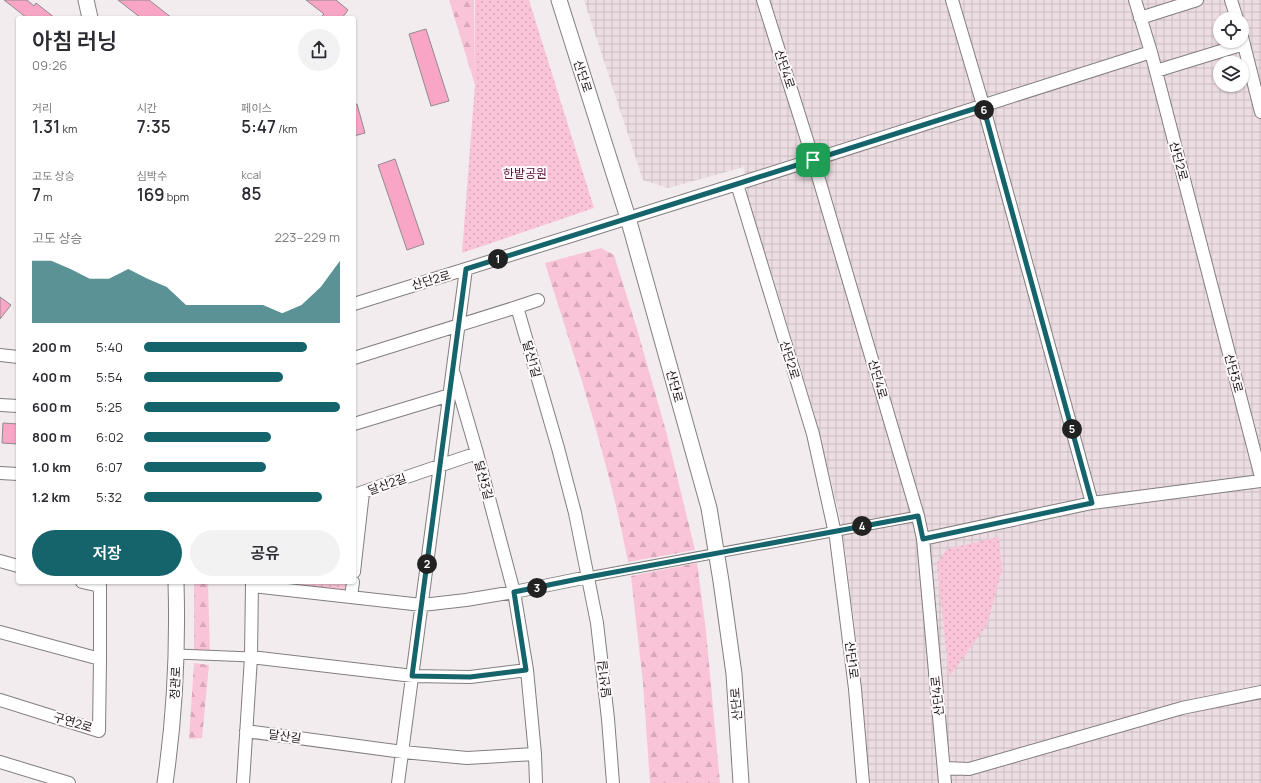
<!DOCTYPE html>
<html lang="ko">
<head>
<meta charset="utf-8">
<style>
	:root { --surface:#fff; --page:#f2f2f3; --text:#2b2b33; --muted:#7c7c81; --accent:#16646b }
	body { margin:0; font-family:Manrope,"Noto Sans KR",sans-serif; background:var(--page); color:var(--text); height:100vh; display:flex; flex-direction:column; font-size:15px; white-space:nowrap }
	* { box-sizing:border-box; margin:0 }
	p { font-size:13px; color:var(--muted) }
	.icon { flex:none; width:22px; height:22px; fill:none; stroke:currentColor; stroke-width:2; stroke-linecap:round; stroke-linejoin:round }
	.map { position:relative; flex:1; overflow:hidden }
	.panel { position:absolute; left:16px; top:16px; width:340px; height:568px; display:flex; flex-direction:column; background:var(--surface); border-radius:4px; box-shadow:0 1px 3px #0004 }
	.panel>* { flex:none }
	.tools { position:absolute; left:1213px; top:12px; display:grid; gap:8px }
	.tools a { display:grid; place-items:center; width:36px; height:36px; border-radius:50%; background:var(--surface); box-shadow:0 1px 3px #0004; font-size:20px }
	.pin { position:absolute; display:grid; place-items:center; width:34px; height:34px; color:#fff; margin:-17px; border-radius:8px; box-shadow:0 2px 6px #0006 }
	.km { position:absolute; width:20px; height:20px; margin:-10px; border-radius:50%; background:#222; color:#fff; font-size:11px; line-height:20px; text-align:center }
	.round { display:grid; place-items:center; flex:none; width:42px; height:42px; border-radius:21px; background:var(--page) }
	.summary { display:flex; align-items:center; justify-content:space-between; height:68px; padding:0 16px }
	h1 { font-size:22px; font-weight:600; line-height:30px }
	.figures { display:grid; grid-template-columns:repeat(3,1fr); gap:6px; height:68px; padding:4px 16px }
	.figures div { display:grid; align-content:center }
	.figures b { font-size:17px; font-weight:600 }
	.figures small { font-size:11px; font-weight:400 }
	.figures p { font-size:11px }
	.chart { height:112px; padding:8px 16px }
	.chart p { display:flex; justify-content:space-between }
	.chart svg { width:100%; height:72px; margin-top:4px; fill:var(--accent); opacity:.7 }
	.cta { display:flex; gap:8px; margin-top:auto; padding:8px 16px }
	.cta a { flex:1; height:46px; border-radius:24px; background:var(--accent); color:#fff; font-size:16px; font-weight:600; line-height:46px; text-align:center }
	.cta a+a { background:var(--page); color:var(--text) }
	ul { padding:0 16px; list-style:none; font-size:13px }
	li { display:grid; grid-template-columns:64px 48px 1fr; align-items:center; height:30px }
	li i { height:10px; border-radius:5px; background:var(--accent) }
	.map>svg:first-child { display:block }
	.industrial { fill:url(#industrial-grid); fill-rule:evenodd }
	.grass { fill:url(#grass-dots) }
	.forest { fill:url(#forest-firs) }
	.building { fill:#f9a6c6; stroke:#908a8c }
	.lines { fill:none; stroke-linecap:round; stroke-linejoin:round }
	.pedestrian-casing { stroke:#837e80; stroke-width:11 }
	.minor-casing { stroke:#837e80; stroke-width:14 }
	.tertiary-casing { stroke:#837e80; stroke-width:17 }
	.pedestrian { stroke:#fff; stroke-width:9 }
	.minor { stroke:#fff; stroke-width:12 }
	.tertiary { stroke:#fff; stroke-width:15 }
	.route-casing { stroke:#fff; stroke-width:8 }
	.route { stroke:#16646b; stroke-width:5 }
	.labels { text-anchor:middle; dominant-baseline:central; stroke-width:4; stroke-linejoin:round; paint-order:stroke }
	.street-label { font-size:12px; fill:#1a1819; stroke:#fff9fb }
	.park-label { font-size:12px; fill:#591236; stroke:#fff9fb }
</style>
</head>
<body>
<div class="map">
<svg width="1261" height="783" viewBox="0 0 1261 783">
	<defs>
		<pattern id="industrial-grid" width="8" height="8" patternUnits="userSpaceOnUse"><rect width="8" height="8" fill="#ecdde2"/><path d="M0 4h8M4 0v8" fill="none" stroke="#cabdc1"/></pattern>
		<pattern id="grass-dots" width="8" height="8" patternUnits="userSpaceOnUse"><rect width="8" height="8" fill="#fac4d8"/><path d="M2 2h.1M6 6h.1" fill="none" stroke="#d6a8b9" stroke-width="1.8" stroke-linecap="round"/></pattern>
		<pattern id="forest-firs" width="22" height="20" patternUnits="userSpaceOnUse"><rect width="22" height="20" fill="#fac4d8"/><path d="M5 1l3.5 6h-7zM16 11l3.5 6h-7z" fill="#d6a8b9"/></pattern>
	</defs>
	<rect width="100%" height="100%" fill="#f2ecee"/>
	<path class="industrial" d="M584,0H1261V783H867V763L857,647L842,526L816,419L776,287L749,207L744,167L668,188L643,180ZM1220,19H1242V41H1220ZM1220,63H1242V85H1220Z"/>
	<path class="grass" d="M475,0H529L594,208L462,253L475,84Z
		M999,537L1002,570L987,625L949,677L937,563L947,549Z
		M261,582H346L344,594Z"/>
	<path class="forest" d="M449,0H474L475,85Z
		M601,248L614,255L637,329L666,431L695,550L628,562C609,461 576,362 545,263Z
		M697,563L706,631L720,783H650L643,683L631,576Z
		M194,582H208L210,656L194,655Z
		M194,663L209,665L202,738L189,739Z"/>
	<path class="building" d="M4,0H27L34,6L36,3L55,18H27Z
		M118,0H149L172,18H141Z
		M306,0H336L348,10L342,18H320L324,14Z
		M426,29L449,101L431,106L409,34Z
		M354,104H357L365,133L354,136Z
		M395,159L424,244L407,250L378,165Z
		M0,297L11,305L0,319Z
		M3,423L18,424V444L2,443Z"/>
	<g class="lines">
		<g class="pedestrian-casing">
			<path id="pedestrian" d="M588,577L918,516
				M177,654L251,657"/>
		</g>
		<g class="minor-casing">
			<path id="minor" d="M763,0L813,159L918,516L923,539L945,783
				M952,0L983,105L1092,503
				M1135,0L1151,52L1261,477
				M1231,0L1237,19
				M1140,18L1197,0
				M1242,37L1261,112
				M1156,71L1244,44
				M737,184L813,434L836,538L855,689L863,783
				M354,304L737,184L1151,52
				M511,309L538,300
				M0,355L18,357
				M354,358L517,307L558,448L575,513L597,623L608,719L613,783
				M454,374L477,453L514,592L527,670L535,754L536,783
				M0,405L18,406
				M354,424L450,395
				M0,473L18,474
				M354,495L477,453
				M923,539L1092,503L1261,481
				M0,561L18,566
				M354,572L363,492
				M82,582L100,586V659
				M252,586L422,605L466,600L514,592L588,577
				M351,597L353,582
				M0,632L100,659L99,731L0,700
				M251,657L413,676L470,677L527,670
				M246,731L403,752L467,758L535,754
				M0,762L69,783
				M944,768L969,769L1182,708L1261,692
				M243,783L251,657L252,582
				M398,783L466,269"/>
		</g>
		<g class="tertiary-casing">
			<path id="tertiary" d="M86,0L90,18
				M559,0L628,218L709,508L721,581L734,674L741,783
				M165,783C175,715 178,650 176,582"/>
		</g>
		<use href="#pedestrian" class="pedestrian"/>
		<use href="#minor" class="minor"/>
		<use href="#tertiary" class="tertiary"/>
	</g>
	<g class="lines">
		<g class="route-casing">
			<path id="route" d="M983,106L1092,503L923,539L918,516L588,577L514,592L526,670L470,677L412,676L466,269L737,184Z"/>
		</g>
		<use href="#route" class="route"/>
	</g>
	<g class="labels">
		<g class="street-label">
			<text transform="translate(785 69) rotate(72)">산단4로</text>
			<text transform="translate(583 76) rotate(72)">산단로</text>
			<text transform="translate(1179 161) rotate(75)">산단2로</text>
			<text transform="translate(431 280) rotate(-16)">산단2로</text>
			<text transform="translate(532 359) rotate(74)">달산1길</text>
			<text transform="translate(790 360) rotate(73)">산단2로</text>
			<text transform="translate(1234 373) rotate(75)">산단3로</text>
			<text transform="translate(878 379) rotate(74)">산단4로</text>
			<text transform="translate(675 386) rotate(75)">산단로</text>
			<text transform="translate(484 480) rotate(75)">달산3길</text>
			<text transform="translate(387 484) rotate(-20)">달산2길</text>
			<text transform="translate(852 660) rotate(83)">산단1로</text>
			<text transform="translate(604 679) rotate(-97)">달산1길</text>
			<text transform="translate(175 683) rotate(-87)">정관로</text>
			<text transform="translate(937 696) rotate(-96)">산단4로</text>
			<text transform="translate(736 704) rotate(-94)">산단로</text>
			<text transform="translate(73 722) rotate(17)">구연2로</text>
			<text transform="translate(285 736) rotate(8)">달산길</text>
		</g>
		<g class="park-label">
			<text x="525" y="173">한밭공원</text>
		</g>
	</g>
</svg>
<div class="tools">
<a><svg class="icon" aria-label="locate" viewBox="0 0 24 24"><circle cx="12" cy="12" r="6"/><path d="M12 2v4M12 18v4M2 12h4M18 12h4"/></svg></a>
<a><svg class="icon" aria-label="layers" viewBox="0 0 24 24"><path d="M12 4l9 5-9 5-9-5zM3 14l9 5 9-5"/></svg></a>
</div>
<div class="pin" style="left:813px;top:160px;background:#1e9e55"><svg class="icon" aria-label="arrive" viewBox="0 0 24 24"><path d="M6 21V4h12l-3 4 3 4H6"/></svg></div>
<b class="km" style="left:498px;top:259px">1</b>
<b class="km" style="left:427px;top:564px">2</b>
<b class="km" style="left:537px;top:588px">3</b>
<b class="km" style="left:862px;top:526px">4</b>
<b class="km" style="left:1072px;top:429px">5</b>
<b class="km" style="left:984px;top:110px">6</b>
<section class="panel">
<div class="summary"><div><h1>아침 러닝</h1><p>09:26</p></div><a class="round"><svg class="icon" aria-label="share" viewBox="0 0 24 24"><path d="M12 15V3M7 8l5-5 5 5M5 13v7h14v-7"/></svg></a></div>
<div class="figures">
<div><p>거리</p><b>1.31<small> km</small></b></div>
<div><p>시간</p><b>7:35</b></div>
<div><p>페이스</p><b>5:47<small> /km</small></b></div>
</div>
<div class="figures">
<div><p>고도 상승</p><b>7<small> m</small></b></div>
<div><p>심박수</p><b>169<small> bpm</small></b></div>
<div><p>kcal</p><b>85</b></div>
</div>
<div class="chart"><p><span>고도 상승</span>223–229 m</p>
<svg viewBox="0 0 160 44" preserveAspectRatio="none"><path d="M0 44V6L10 6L20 11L30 17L40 17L50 11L60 17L70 22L80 33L90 33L100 33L110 33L120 33L130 38L140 33L150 22L160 6V44z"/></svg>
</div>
<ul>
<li><b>200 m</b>5:40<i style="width:83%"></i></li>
<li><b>400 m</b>5:54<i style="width:71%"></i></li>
<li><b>600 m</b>5:25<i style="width:100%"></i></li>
<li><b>800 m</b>6:02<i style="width:65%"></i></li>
<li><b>1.0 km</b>6:07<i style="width:62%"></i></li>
<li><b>1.2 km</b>5:32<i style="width:91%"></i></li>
</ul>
<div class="cta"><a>저장</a><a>공유</a></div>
</section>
</div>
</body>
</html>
